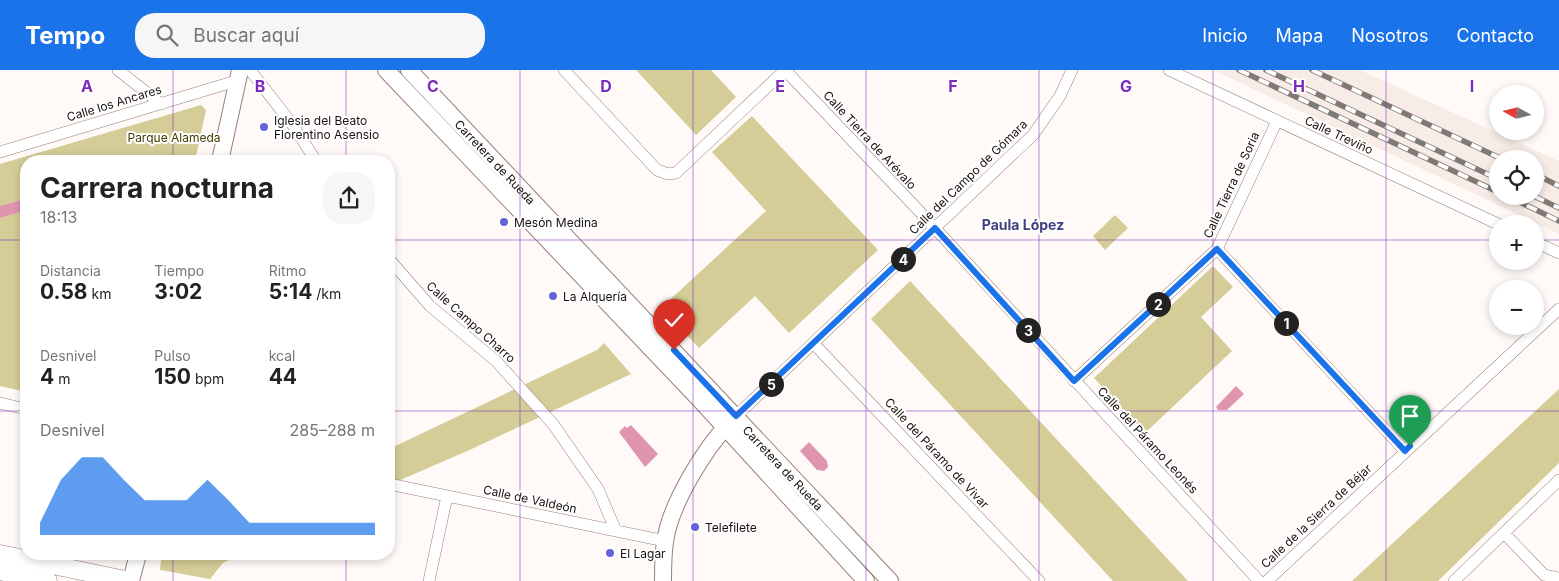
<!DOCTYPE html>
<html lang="es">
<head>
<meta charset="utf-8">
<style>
	:root { --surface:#fff; --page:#f6f6f6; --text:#222; --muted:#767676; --accent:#1a73e8 }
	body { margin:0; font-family:Inter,sans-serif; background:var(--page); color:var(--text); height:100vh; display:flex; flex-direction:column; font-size:19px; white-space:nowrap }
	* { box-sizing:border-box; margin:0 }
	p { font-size:16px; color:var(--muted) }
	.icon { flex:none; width:28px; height:28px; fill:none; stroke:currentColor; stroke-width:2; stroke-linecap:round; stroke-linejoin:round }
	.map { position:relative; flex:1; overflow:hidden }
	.details { position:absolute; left:20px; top:85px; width:375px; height:405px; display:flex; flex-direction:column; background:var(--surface); border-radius:20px; box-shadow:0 2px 8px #0003 }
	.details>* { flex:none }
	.needle { width:32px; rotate:278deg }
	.buttons { position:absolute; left:1489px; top:15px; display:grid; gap:10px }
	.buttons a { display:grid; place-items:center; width:55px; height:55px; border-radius:50%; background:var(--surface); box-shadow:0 2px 8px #0003; font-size:25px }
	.pin { position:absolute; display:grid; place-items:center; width:42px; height:42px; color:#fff; margin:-51px -21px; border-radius:50% 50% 50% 0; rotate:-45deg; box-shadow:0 0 5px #0007 }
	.pin .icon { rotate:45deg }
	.km { position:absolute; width:25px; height:25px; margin:-12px; border-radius:50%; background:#222; color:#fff; font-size:14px; line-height:25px; text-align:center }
	.round { display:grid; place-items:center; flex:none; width:52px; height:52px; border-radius:20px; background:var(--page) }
	.summary { display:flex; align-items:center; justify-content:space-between; height:85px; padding:0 20px }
	h1 { font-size:28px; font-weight:700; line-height:38px }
	.stats { display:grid; grid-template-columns:repeat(3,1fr); gap:8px; height:85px; padding:5px 20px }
	.stats div { display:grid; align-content:center }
	.stats b { font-size:21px; font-weight:700 }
	.stats small { font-size:14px; font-weight:400 }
	.stats p { font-size:14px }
	.chart { height:140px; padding:10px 20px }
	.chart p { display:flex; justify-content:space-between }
	.chart svg { width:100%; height:90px; margin-top:5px; fill:var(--accent); opacity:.7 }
	header { display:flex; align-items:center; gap:30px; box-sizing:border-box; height:70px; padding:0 25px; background:var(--accent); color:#fff }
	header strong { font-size:24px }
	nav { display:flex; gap:28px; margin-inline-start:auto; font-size:18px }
	.search { width:350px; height:45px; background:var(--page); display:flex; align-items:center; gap:12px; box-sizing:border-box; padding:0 18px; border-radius:20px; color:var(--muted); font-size:19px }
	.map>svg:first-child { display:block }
	.built { fill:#f8ece6; fill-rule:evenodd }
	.green { fill:#d4cd97 }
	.water { fill:#df95ae }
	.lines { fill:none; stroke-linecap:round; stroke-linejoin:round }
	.street-casing { stroke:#968176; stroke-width:12 }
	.secondary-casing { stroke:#968176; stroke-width:18 }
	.primary-casing { stroke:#968176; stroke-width:19 }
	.street { stroke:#fff; stroke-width:11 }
	.secondary { stroke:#fff; stroke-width:16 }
	.primary { stroke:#fff; stroke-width:18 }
	.rail-casing { stroke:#807a77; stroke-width:5.5 }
	.rail { stroke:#fff; stroke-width:4; stroke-dasharray:11; stroke-linecap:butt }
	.route-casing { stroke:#fff; stroke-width:10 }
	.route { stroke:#1a73e8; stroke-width:6 }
	.grid { fill:none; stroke:#7b2cbf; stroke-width:1; stroke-opacity:0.55 }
	.poi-dot { fill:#6562db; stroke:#fff; stroke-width:2 }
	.labels { text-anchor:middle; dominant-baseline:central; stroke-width:4; stroke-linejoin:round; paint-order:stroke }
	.street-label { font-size:12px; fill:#18110d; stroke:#fff }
	.poi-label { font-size:12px; fill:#18110d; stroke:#fff; text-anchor:start }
	.park-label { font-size:12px; fill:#433b00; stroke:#fff }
	.neighbourhood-label { font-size:14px; font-weight:bold; fill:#41427f; stroke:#fff }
	.grid-label { font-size:16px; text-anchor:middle; font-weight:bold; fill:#7b2cbf; stroke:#fff; stroke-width:4; stroke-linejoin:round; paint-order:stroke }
</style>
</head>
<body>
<header>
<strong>Tempo</strong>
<div class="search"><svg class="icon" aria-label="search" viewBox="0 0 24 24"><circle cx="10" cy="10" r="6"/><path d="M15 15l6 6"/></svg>Buscar aquí</div>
<nav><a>Inicio</a><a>Mapa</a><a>Nosotros</a><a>Contacto</a></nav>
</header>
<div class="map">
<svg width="1559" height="511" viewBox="0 0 1559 511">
	<rect width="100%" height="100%" fill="#fffaf8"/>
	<path class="built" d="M1213,0H1360L1559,91V164ZM1498,89H1535V126H1498Z"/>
	<path class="green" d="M636,0H711L736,27L696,65Z
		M201,35L206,40L195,91H26V322L0,316V94Z
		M752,46L878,180L789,263L755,226L699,278L661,238L766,141L712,82Z
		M1115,145L1128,158L1105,180L1093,166Z
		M1213,196L1233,217L1201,247L1232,281L1145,363L1094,308Z
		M910,211L1188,511H1113L871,249Z
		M604,273L631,304L474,378L389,415V379L597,280Z
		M1559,319V393L1438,511H1352Z
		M174,484H241L223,493L210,509L160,500L161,490Z"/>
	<path class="water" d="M26,129V140L0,148V136Z
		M1236,316L1244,324L1227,340H1218L1216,337Z
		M631,355L658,384L645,397L619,362L625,356L627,358Z
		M809,372L827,391L828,397L824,401L817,400L800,381Z"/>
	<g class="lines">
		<g class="street-casing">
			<path id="street" d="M118,0L161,34
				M250,0L292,54L316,91
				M564,0L657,100L668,104L676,103L785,0
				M785,0L922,144L1259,511
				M1169,0L1498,154
				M0,82L236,11
				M1535,172L1559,183
				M1217,179L1405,381
				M389,189L430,236L496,291L553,354L598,419L616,461
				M814,274L1039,511
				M1074,311L1217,179L1277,51
				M0,333L26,339
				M736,346L1033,65L1060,26L1072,0
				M389,414L665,471
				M1504,463L1544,505L1559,508
				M429,511L447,426
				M1267,511L1559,239
				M1454,511L1559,410"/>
		</g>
		<g class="secondary-casing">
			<g id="secondary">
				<path d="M386,0L701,331L866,511"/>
				<path id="s1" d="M409,0L890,511"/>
				<path d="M220,91L240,0"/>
				<path d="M131,511L138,484"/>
				<path d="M663,511C663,498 663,485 665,472C670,434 705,378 731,351"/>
			</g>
		</g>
		<g class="primary-casing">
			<path id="primary" d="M0,484L130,511
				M0,501L48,511"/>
		</g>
		<use href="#street" class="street"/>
		<use href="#secondary" class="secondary"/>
		<use href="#primary" class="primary"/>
		<g class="rail-casing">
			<path id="rail" d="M1239,0L1498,122
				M1266,0L1498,109
				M1312,0L1502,89
				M1535,104L1559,116
				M1507,126L1559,151
				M1534,126L1559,138"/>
		</g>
		<use href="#rail" class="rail"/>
	</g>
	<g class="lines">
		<g class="route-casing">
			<path id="route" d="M674,280L736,346L935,158L1074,311L1217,179L1405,381L1410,376"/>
		</g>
		<use href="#route" class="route"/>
	</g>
	<path class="grid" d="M173,0V91M346,0V91M520,0V511M693,0V511M866,0V511M1039,0V511M1213,0V511M1386,0V511M0,170H26M389,170H1498M1535,170H1559M0,341H26M389,341H1559M173,484V511M346,484V511"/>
	<g class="poi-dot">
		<circle cx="264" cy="57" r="5"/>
		<circle cx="504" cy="152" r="5"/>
		<circle cx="553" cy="226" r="5"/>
		<circle cx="695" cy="457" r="5"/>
		<circle cx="610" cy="483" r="5"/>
	</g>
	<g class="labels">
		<g class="street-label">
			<text transform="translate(114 33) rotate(-17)">Calle los Ancares</text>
			<text transform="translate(1339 65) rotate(25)">Calle Treviño</text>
			<text transform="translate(870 70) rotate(47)">Calle Tierra de Arévalo</text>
			<text stroke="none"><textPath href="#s1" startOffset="126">Carretera de Rueda</textPath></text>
			<text transform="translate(968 107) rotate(-44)">Calle del Campo de Gómara</text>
			<text transform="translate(1231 115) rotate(-65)">Calle Tierra de Soria</text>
			<text transform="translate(471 252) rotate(42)">Calle Campo Charro</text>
			<text transform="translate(1148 370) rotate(47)">Calle del Páramo Leonés</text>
			<text transform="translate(937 383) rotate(47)">Calle del Páramo de Vivar</text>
			<text stroke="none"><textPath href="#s1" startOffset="546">Carretera de Rueda</textPath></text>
			<text transform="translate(530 429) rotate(12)">Calle de Valdeón</text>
			<text transform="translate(1316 446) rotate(-43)">Calle de la Sierra de Béjar</text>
		</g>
		<g class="poi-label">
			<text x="274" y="50">Iglesia del Beato<tspan x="274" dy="14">Florentino Asensio</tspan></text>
			<text x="514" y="152">Mesón Medina</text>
			<text x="563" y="226">La Alquería</text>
			<text x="705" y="457">Telefilete</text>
			<text x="620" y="483">El Lagar</text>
		</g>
		<g class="park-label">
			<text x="174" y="67">Parque Alameda</text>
		</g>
		<g class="neighbourhood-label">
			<text x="1023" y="154">Paula López</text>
		</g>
	</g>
	<g class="grid-label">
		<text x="87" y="22">A</text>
		<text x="260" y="22">B</text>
		<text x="433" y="22">C</text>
		<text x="606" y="22">D</text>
		<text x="780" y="22">E</text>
		<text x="953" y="22">F</text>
		<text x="1126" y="22">G</text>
		<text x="1299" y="22">H</text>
		<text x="1472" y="22">I</text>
	</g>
</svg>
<div class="buttons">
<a><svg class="needle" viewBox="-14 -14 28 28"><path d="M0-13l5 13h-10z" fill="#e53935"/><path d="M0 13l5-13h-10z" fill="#767676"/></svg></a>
<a><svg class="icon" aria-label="locate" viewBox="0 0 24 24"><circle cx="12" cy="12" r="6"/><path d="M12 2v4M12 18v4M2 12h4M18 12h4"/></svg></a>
<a>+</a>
<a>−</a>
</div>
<div class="pin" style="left:1410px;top:376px;background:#1e9e55"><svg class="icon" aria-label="arrive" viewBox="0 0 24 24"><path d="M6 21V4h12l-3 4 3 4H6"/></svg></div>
<div class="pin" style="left:674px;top:280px;background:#d93025"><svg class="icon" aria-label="check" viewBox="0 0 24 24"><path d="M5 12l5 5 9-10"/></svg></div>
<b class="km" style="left:1286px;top:253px">1</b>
<b class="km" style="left:1158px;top:234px">2</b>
<b class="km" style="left:1028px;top:260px">3</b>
<b class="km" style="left:903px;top:189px">4</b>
<b class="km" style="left:771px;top:314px">5</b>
<section class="details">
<div class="summary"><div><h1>Carrera nocturna</h1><p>18:13</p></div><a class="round"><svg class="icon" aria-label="share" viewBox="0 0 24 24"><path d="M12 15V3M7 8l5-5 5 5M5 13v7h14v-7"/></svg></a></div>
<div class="stats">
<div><p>Distancia</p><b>0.58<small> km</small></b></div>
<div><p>Tiempo</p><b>3:02</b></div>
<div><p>Ritmo</p><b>5:14<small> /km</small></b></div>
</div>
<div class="stats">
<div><p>Desnivel</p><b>4<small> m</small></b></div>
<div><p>Pulso</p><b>150<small> bpm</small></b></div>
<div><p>kcal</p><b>44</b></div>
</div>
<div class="chart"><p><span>Desnivel</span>285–288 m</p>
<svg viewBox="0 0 160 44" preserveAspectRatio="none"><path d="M0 44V38L10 17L20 6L30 6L40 17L50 27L60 27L70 27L80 17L90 27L100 38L110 38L120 38L130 38L140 38L150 38L160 38V44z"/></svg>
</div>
</section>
</div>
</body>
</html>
